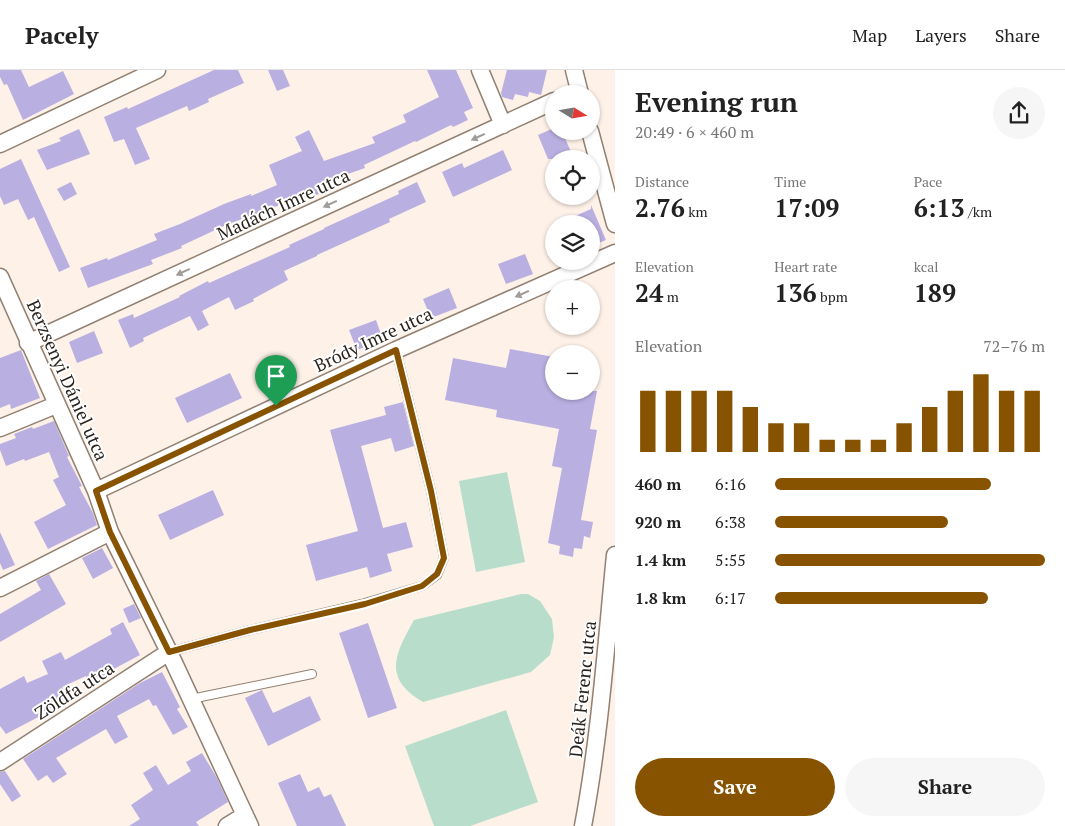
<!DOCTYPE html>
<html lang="en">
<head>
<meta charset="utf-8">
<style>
	:root { --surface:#fff; --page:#f6f6f6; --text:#222; --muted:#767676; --line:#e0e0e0; --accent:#885300 }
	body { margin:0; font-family:"PT Serif",serif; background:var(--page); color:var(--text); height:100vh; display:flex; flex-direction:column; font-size:19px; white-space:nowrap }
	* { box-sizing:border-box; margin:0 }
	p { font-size:16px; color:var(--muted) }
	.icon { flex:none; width:28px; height:28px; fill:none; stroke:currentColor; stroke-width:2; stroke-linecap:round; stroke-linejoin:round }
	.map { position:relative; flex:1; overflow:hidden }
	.sheet { display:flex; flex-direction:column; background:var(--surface); width:450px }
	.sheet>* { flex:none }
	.needle { width:32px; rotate:101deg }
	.fabs { position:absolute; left:545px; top:15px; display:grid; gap:10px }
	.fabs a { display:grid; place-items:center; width:55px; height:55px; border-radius:50%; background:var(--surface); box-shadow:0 1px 4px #0004; font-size:25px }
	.pin { position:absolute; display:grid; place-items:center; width:42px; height:42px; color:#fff; margin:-51px -21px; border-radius:50% 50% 50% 0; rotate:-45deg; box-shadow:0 0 5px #0007 }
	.pin .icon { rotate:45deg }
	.round { display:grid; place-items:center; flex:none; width:52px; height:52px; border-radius:26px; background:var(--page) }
	.head { display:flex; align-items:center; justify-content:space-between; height:85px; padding:0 20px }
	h1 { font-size:28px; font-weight:700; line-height:38px }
	.figures { display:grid; grid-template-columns:repeat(3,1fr); gap:8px; height:85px; padding:5px 20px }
	.figures div { display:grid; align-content:center }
	.figures b { font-size:25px; font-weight:700 }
	.figures small { font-size:14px; font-weight:400 }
	.figures p { font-size:14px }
	.chart { height:140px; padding:10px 20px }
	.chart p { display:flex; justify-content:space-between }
	.chart svg { width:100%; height:90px; margin-top:5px; stroke:var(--accent); stroke-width:6 }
	.primary-button { display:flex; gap:10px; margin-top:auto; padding:10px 20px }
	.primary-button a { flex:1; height:58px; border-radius:30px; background:var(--accent); color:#fff; font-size:20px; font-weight:700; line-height:58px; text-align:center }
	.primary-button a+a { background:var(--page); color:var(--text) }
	ul { padding:0 20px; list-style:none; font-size:16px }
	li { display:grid; grid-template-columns:80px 60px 1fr; align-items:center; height:38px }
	li i { height:12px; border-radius:6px; background:var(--accent) }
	header { display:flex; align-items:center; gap:30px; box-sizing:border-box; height:70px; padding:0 25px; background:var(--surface); border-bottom:1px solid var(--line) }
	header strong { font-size:24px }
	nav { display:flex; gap:28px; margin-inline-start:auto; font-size:18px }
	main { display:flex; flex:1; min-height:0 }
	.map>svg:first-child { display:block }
	.green { fill:#b8decb }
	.building { fill:#baafe1 }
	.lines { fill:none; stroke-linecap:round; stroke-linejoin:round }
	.lane-casing { stroke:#928071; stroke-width:10 }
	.street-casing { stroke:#928071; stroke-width:19 }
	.lane { stroke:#fff; stroke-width:8 }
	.street { stroke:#fff; stroke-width:16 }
	.oneway { fill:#a09c9a }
	.route-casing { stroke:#fff; stroke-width:10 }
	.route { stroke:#885300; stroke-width:6 }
	.labels { text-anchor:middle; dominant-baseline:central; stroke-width:4; stroke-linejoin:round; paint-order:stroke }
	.street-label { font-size:18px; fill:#2b241e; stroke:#fff }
</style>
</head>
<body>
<header>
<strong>Pacely</strong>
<nav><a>Map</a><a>Layers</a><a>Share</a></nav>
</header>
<main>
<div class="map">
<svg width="615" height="756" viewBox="0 0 615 756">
	<rect width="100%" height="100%" fill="#fdf1e8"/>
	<path class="green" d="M507,402L525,492L476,502L459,411Z
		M521,524H528L540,531L552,549L554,567L550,585L531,602L423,632C382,608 395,584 414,550Z
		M506,640L538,732L470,756H434L405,676Z"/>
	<path class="building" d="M0,0H21L29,17L63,1L74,24L23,50L7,14L4,15L0,7Z
		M214,0H238L244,13L208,29L209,32L189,41L187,36L136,58L150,89L135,95L124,69L114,72L104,47L127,37L128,39Z
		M268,0H283L290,16L277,21Z
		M427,0H456L473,38L464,42L468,50L453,57L451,55L416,72L415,71L364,95L365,98L345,105V104L316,117L319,124L290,136L288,132L226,155L181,176L182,178L151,190L153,194L88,218L80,198L107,188L108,190L157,170L154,164L180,154L224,134L251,124V126L277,115L269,95L302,81L295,67L309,60L324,91L375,73L372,67L406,52L403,45L439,27Z
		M507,0H547L541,25L529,22L528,27L515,24L513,30L502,27L501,23Z
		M554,58V61H562L574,89H548L538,65Z
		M79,59L90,84L47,100L37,80L61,71L59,68Z
		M503,80L512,100L453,127L442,102L462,93L464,98Z
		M21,89L70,197L59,202L34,147L28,150L18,129L4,135L0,126V99Z
		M71,112L77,124L64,131L57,119Z
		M417,112L426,132L389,149L390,152L317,185V186L284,201L288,210L253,229L254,231L235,240L229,227L202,241L209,255L198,261L190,246L143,268L144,271L130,278L118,250L133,244L134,248L180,227L179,226L208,211L209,213L290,177L289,175L324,159V158L399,124L398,121Z
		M591,135L606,170L591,176V154H557L591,139Z
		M525,184L533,204L506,214L498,194Z
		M449,218L457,238L431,248L423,229Z
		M376,250L383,270L357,280L349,260Z
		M94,261L103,283L77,293L69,272Z
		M510,279L554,287V321H597L590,359L597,360L581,450L593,452L590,468L584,466L582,479L574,478L573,487L559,484L560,476L548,473L562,398L552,396L559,359L496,347L497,340L445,330L453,288L506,298Z
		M21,280L40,328L11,339L10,334L0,338V288Z
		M230,303L242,328L187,353L175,328Z
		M403,332L414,376L395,382L391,368L361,376L383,458L406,452L413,477L387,484L392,501L370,508L367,497L316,511L306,475L358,461L330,360L386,345L384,337Z
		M54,351L69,386L67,387L82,416L79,417L93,443L97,455L48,479L34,452L66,435L53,410L59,407L49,382L25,391L24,389L6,396L0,380V374L16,368L14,364L32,357L33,359Z
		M213,420L224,445L170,470L158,445Z
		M0,462L15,495L3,500L0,493Z
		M102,478L113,498L93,509L82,488Z
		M49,504L66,534L0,572V544L41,520L36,511Z
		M134,534L141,548L129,553L123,539Z
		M123,552L140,585L110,601L111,602L90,614L86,606L62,617L69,630L43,642L44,644L6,664L0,656V619L24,606L27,613L48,604L42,591L61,582L65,590L112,564L110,559Z
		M368,553L397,638L368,648L339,563Z
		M162,602L180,637L177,639L188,657L173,665L156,635L153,636L149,629L117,646L128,667L115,674L106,659L56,688L67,704L53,713L47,705L38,711L23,689L140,613Z
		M262,620L273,643L310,626L321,650L268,676L245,628Z
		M202,683L217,708L228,732L196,752L199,756H129L140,749L131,735L153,720L143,703L156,695L168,715L191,701L186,692Z
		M5,701L21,726L12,732L0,714V702Z
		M300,704L308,722L319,717L324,727L331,724L346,756H297L278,713Z"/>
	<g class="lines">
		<g class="lane-casing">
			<path id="lane" d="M169,582L250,560L365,533L422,516L437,505L444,488L431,421L396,280
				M191,629L312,604"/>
		</g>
		<g class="street-casing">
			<path id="street" d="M480,0L503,55
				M574,0L580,24
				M590,61L615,154
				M0,74L157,0
				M0,207L96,421L110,462L169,582L250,756
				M28,273L554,31
				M0,358L56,335
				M96,421L396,280L615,183
				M0,518L110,462
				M0,692L169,582
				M227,756L245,745
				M583,756C600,666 606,576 615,485"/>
		</g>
		<use href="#lane" class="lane"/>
		<use href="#street" class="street"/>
	</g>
	<defs><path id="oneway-solid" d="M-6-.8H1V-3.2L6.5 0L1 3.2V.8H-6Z" transform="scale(1.25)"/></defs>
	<g class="oneway">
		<use href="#oneway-solid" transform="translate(478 67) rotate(155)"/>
		<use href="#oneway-solid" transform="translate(330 134) rotate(155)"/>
		<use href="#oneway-solid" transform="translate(183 202) rotate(155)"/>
		<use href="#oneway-solid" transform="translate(522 224) rotate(156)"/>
	</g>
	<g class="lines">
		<g class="route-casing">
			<path id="route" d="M396,280L431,421L444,488L437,504L422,516L365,534L250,560L169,582L110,462L96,421Z"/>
		</g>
		<use href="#route" class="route"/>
	</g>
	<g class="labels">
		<g class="street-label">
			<text transform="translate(283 134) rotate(-25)">Madách Imre utca</text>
			<text transform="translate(373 269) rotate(-25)">Bródy Imre utca</text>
			<text transform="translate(68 310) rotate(66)">Berzsenyi Dániel utca</text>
			<text transform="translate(582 619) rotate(-84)">Deák Ferenc utca</text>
			<text transform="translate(74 620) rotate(-33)">Zöldfa utca</text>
		</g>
	</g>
</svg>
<div class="fabs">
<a><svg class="needle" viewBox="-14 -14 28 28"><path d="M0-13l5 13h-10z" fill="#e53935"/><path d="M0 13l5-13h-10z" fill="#767676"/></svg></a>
<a><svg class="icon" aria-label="locate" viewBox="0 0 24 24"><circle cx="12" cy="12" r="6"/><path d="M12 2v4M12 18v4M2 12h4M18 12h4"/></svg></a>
<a><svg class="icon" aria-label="layers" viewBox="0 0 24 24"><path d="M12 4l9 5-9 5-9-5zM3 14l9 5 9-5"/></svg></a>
<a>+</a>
<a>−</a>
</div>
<div class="pin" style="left:276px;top:336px;background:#1e9e55"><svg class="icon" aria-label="arrive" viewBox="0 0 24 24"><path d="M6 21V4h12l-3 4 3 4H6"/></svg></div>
</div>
<section class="sheet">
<div class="head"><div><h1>Evening run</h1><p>20:49 · 6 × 460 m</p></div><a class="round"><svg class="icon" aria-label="share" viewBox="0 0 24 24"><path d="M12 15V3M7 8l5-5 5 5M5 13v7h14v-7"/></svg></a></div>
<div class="figures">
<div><p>Distance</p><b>2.76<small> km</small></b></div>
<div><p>Time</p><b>17:09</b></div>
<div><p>Pace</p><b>6:13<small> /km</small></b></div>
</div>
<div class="figures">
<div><p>Elevation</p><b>24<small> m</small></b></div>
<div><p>Heart rate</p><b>136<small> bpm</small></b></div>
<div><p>kcal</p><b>189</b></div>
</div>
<div class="chart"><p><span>Elevation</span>72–76 m</p>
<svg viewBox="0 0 160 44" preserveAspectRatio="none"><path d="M5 44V14M15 44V14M25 44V14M35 44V14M45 44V22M55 44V30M65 44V30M75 44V38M85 44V38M95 44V38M105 44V30M115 44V22M125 44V14M135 44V6M145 44V14M155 44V14"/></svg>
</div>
<ul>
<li><b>460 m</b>6:16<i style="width:80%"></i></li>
<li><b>920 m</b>6:38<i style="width:64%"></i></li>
<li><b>1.4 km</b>5:55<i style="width:100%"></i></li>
<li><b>1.8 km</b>6:17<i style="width:79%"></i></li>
</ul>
<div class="primary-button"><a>Save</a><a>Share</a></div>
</section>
</main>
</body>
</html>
